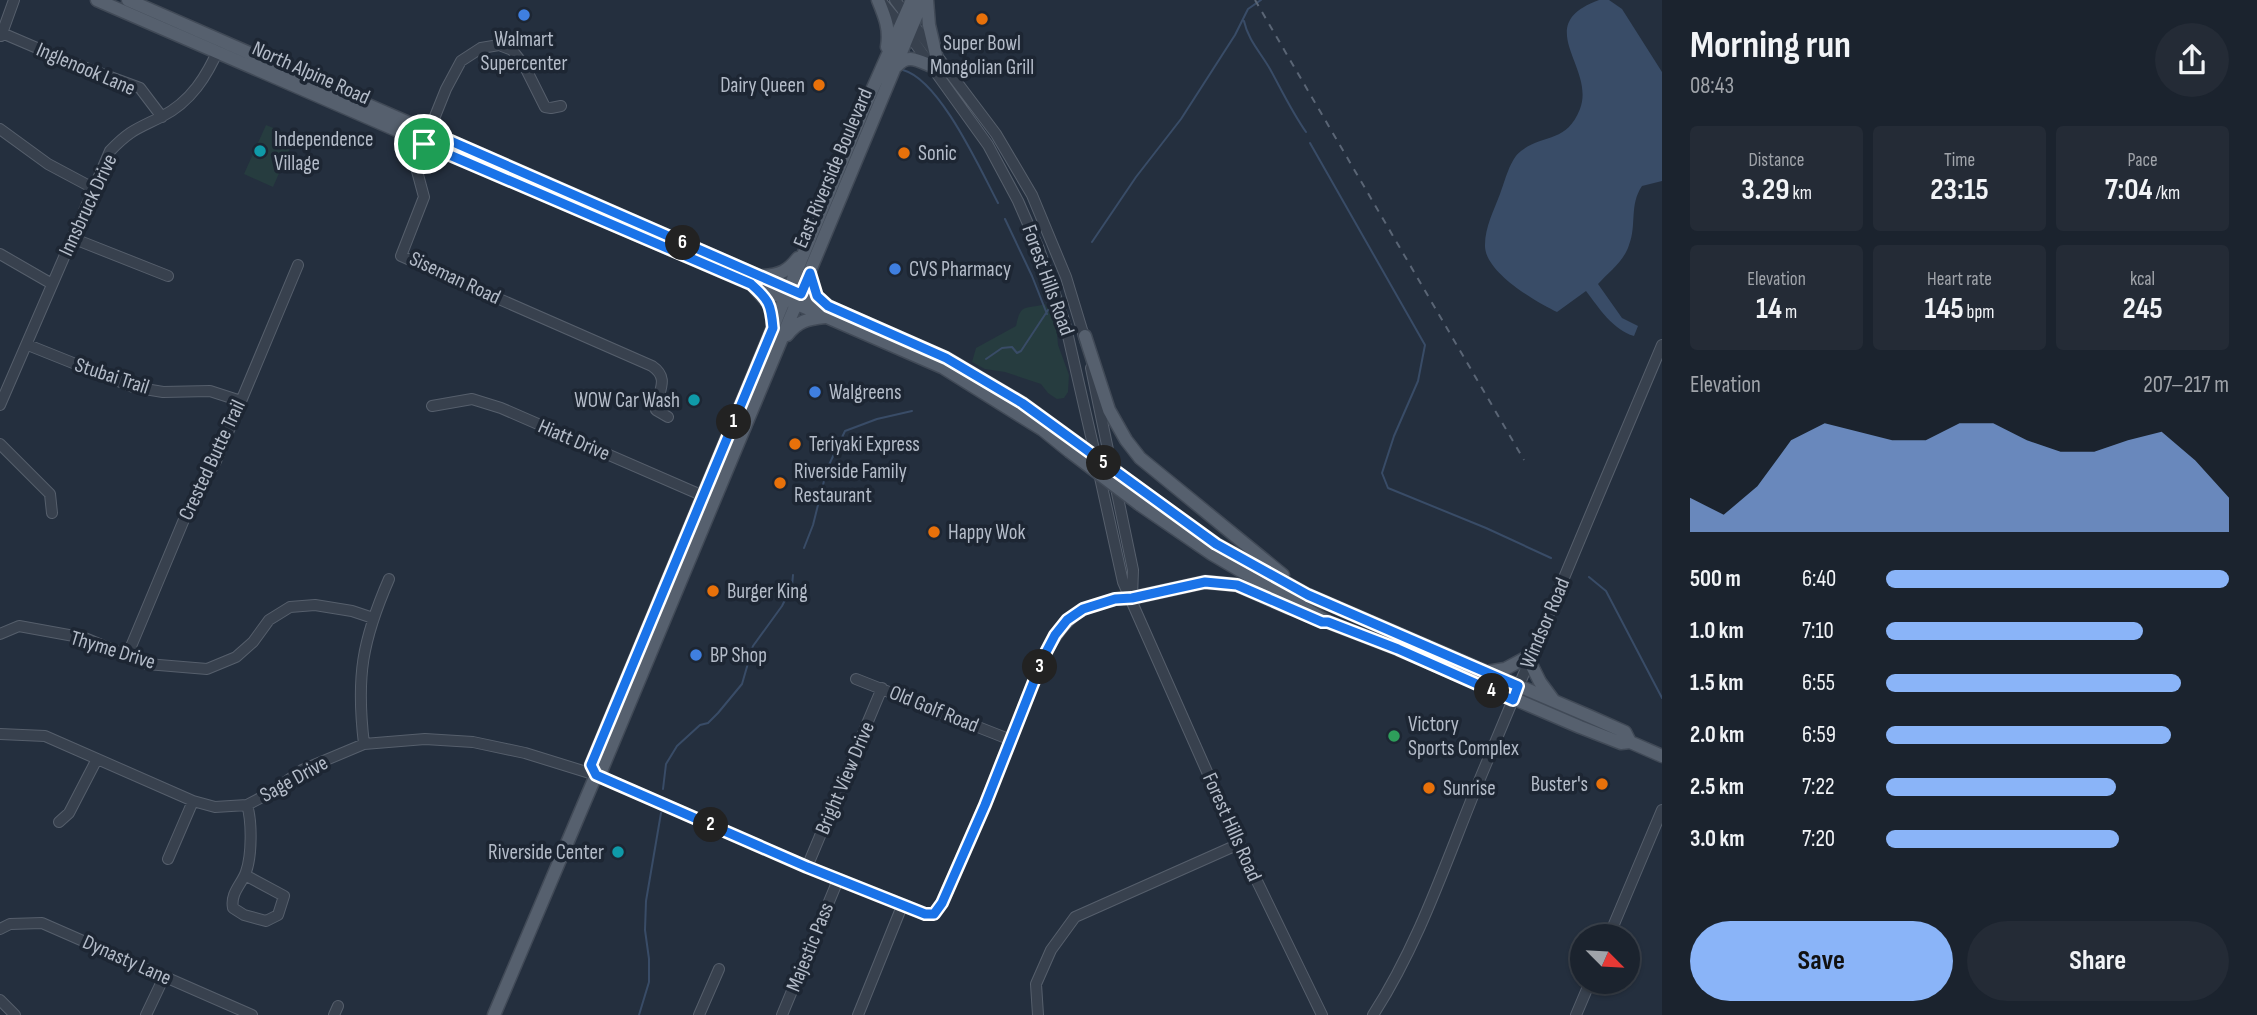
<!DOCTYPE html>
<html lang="en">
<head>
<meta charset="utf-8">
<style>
	:root { --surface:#1b232e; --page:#242b36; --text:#f1f3f6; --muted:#a0a4aa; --line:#39404a; --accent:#8ab4f8 }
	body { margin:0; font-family:"Sofia Sans Condensed",sans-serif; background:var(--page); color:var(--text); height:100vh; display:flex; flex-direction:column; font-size:26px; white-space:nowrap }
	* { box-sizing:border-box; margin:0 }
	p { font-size:23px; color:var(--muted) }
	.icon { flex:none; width:38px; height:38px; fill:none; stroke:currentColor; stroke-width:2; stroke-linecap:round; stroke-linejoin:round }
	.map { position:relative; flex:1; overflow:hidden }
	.details { display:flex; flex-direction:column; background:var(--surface); width:595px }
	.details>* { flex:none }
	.needle { width:46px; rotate:114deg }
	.tools { position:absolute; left:1570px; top:924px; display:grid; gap:14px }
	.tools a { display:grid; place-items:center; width:70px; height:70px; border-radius:50%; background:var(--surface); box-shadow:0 2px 5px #0004,0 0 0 2px var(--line); font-size:35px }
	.pin { position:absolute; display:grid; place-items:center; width:60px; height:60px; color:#fff; margin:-30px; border:4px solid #fff; border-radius:50%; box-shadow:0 2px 7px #0007 }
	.km { position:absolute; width:35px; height:35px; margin:-18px; border-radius:50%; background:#222; color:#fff; font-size:19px; line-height:35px; text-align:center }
	.round { display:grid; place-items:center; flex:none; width:74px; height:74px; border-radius:37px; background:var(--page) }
	.summary { display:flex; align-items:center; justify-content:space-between; height:119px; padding:0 28px }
	h1 { font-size:38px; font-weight:700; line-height:52px }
	.metrics { display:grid; grid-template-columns:repeat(3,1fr); gap:10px; height:119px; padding:7px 28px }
	.metrics div { display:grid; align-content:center; border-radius:7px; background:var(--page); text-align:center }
	.metrics b { font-size:30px; font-weight:700 }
	.metrics small { font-size:19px; font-weight:400 }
	.metrics p { font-size:19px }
	.chart { height:196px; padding:14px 28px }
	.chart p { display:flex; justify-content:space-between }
	.chart svg { width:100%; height:126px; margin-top:7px; fill:var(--accent); opacity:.7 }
	.primary-button { display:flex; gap:14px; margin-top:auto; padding:14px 28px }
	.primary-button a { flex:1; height:80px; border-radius:42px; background:var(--accent); color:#111; font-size:28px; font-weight:700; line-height:80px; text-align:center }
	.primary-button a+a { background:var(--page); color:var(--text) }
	ul { padding:0 28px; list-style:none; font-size:23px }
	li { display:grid; grid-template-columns:112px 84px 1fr; align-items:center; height:52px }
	li i { height:18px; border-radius:9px; background:var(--accent) }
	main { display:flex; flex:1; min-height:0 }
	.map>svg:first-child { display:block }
	.green { fill:#263c3f }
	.water { fill:#394c67 }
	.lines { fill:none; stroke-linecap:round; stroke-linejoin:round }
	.stream { stroke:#394c67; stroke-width:2 }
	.minor-casing { stroke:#565f6c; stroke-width:12 }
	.major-casing { stroke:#414a57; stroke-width:15 }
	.minor { stroke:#38414e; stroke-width:10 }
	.major { stroke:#56606e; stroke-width:12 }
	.rail { stroke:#5a6575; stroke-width:2; stroke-dasharray:7 7; stroke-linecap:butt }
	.major-bridge-casing { stroke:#414a57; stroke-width:15; stroke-linecap:butt }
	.major-bridge { stroke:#56606e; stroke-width:12 }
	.route-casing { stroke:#fff; stroke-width:14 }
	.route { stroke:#1a73e8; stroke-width:9 }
	.shop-dot { fill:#3f7fe0; stroke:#1d2633; stroke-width:2.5 }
	.food-dot { fill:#e8710a; stroke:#1d2633; stroke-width:2.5 }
	.culture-dot { fill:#0f9aa8; stroke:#1d2633; stroke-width:2.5 }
	.leisure-dot { fill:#2e9e5b; stroke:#1d2633; stroke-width:2.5 }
	.labels { text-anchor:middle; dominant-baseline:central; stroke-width:7; stroke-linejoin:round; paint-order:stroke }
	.poi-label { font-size:21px; fill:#b4bcc9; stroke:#1d2633; text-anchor:start }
	.street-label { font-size:21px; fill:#b4bcc9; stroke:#1d2633 }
</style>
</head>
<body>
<main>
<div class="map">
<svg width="1662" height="1015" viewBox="0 0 1662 1015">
	<rect width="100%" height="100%" fill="#242f3e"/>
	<path class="green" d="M266,125L295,137L273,187L244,174Z
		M1045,304L1056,323L1058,345L1069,375L1068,392L1064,398L1057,399L1048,393L1041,384L1005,372L985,369L972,362L976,348L1016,326C1021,302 1025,310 1045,304Z"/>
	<path class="water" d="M1599,0H1609L1622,9L1662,72V181L1642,186C1629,205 1637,225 1629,245C1624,261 1609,272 1598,284L1622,318L1638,326L1634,336C1613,330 1599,308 1586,291L1557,312C1536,302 1484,272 1485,245C1485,227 1494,210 1500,194C1505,181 1510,159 1521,151C1544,133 1566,144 1580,109C1596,67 1530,25 1599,0Z"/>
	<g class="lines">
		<path class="stream" d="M1244,21C1248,40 1261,53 1270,69C1282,91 1292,112 1306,132
			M903,70C940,80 980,169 998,203
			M1310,143L1425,345L1418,381L1394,436L1382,473L1388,488L1486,528L1551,558
			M1005,219L1032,276L1047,314
			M1092,242L1136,177L1181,119L1235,35L1248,9L1261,0
			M986,359L1002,348L1012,347L1017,353L1021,351L1050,307
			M804,548L813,525L827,469L845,431L877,419L912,411
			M1589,577L1606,591L1662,698
			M663,789L666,764L677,746L700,725L708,723L718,713L742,684L753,646L782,606L792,586L793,575
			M639,1015L649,982V959L645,930L646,901L661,813"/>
		<g class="minor-casing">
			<path id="minor" d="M880,0L909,35L988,145L1018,201L1039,249L1065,323L1096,458
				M895,0L996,134L1032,195L1066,277L1086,343
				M2,33L72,63L140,88L162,117
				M1,36L14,0
				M561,106L551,108L545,107L524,65L512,50L499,45L481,48L461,61L446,89L417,161V171L424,197L401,256L652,366C671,379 657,392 656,410L668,417
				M0,129L48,164L93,188
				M72,238L168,276
				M0,254L52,284
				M28,345L133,387L163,392L210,391L241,401
				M1091,368L1133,570L1132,597
				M0,405L110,151C130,130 137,129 161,117C191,102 207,76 220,46
				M432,406L472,399L501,408L708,498
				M0,444L50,494L52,513
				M1099,473L1123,582L1239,844L1322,1015
				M0,634L19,626L85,638L147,664L207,669L236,657L253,642L269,620L290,607L315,605L352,611L373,618
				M127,656L188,510L216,461L298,265
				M856,679L1011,740
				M0,734L45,736L193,801L215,807L247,805L270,793L302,770L364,744L425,739L473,742L525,753L596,775L807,867L925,914H934L942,903L985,805L1044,657C1065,616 1085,601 1132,598
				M364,744C356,677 362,641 389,579
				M59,822L69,813L97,759
				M168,859L193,801
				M807,867L882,688
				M245,875L284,896L278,915L266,921L244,915L233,908C230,893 242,884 246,872C252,855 252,821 247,805
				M0,929L10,924L42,923L252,1015
				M1609,936L1662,810
				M0,1000L15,1015
				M146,1015L164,977
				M334,1015L338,1006
				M699,1015L719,969
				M782,1015L838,880
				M858,1015L902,906
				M1038,1015L1036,984L1051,950L1075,917L1239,844
				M1373,1015C1422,939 1449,852 1484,769C1543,628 1602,486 1662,345
				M1576,1015L1590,982"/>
		</g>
		<g class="major-casing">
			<path id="major" d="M97,0L942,367L1043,430L1069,451
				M128,0L946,358L1022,403L1074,441
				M878,0C885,17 890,29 887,47
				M927,0L929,25L936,55
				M897,66C907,54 917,60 929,65
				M763,276C780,275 788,271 798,258
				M756,289L771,306L773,325
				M787,335C798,321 807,319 825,317
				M1085,336L1109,410L1126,440L1140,458L1283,575
				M1146,494L1216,544L1308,595L1591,717L1625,732L1630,742
				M1139,504L1212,554L1328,622L1398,649L1580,727L1621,743L1630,742L1662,756
				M1132,598L1205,582L1237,585L1289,608
				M1529,660L1540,682L1554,701
				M1487,672L1505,669L1531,655
				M596,775L591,765L865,106L912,0
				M494,1015L596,775L602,769L923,0"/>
		</g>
		<use href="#minor" class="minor"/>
		<use href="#major" class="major"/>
		<path class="rail" d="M1255,0L1524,460"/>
		<g class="major-bridge-casing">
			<path id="major-bridge" d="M1074,441L1146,494
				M1069,451L1139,504"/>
		</g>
		<use href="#major-bridge" class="major-bridge"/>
	</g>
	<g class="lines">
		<g class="route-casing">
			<path id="route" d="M430,132L801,294L810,273L817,296L828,306L946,358L1022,403L1216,544L1308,595L1518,686L1513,700L1398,649L1328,622H1322L1237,585L1205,582L1132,598L1115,599L1083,609L1067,620L1055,635L1044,656L985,805L942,903L934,914H925L807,867L596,775L591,765L773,328C771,304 769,300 751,284L424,144Z"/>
		</g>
		<use href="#route" class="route"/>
	</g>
	<g class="shop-dot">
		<circle cx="524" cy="15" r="7"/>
		<circle cx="895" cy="269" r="7"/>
		<circle cx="815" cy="392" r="7"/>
		<circle cx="696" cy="655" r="7"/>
	</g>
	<g class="food-dot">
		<circle cx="982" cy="19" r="7"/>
		<circle cx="819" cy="85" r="7"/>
		<circle cx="904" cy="153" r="7"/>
		<circle cx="795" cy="444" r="7"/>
		<circle cx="780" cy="483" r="7"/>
		<circle cx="934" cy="532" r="7"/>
		<circle cx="713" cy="591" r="7"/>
		<circle cx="1602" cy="784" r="7"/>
		<circle cx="1429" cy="788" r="7"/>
	</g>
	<g class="culture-dot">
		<circle cx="260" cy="151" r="7"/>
		<circle cx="694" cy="400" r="7"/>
		<circle cx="618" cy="852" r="7"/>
	</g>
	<circle class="leisure-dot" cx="1394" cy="736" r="7"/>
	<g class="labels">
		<g class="poi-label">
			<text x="524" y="39" text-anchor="middle">Walmart<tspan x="524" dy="24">Supercenter</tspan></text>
			<text x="982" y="43" text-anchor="middle">Super Bowl<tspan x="982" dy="24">Mongolian Grill</tspan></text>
			<text x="805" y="85" text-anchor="end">Dairy Queen</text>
			<text x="274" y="139">Independence<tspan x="274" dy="24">Village</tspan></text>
			<text x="918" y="153">Sonic</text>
			<text x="909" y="269">CVS Pharmacy</text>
			<text x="829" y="392">Walgreens</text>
			<text x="680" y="400" text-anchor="end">WOW Car Wash</text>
			<text x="809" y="444">Teriyaki Express</text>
			<text x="794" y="471">Riverside Family<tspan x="794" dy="24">Restaurant</tspan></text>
			<text x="948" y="532">Happy Wok</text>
			<text x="727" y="591">Burger King</text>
			<text x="710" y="655">BP Shop</text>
			<text x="1408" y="724">Victory<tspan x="1408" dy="24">Sports Complex</tspan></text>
			<text x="1588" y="784" text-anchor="end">Buster's</text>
			<text x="1443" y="788">Sunrise</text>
			<text x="604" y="852" text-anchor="end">Riverside Center</text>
		</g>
		<g class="street-label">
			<text transform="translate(86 69) rotate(23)">Inglenook Lane</text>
			<text transform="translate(311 73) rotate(24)">North Alpine Road</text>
			<text transform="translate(833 168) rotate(-67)">East Riverside Boulevard</text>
			<text transform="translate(88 205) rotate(-65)">Innsbruck Drive</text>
			<text transform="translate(455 278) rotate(25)">Siseman Road</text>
			<text transform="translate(1048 280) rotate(70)">Forest Hills Road</text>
			<text transform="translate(112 376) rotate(18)">Stubai Trail</text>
			<text transform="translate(574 440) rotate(23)">Hiatt Drive</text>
			<text transform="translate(212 460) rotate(-65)">Crested Butte Trail</text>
			<text transform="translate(1545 623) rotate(-67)">Windsor Road</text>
			<text transform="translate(113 650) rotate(17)">Thyme Drive</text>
			<text transform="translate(934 709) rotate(22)">Old Golf Road</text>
			<text transform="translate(845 778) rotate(-67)">Bright View Drive</text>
			<text transform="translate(294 779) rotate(-29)">Sage Drive</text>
			<text transform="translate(1232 827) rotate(66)">Forest Hills Road</text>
			<text transform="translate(810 947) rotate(-68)">Majestic Pass</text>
			<text transform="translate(127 960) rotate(24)">Dynasty Lane</text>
		</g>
	</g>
</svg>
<div class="tools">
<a><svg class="needle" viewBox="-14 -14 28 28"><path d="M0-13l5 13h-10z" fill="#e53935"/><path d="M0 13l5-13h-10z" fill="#a0a4aa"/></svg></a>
</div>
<div class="pin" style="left:424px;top:144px;background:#1e9e55"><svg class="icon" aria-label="arrive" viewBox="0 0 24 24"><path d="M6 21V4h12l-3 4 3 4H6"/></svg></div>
<b class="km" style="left:734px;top:422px">1</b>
<b class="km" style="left:711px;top:825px">2</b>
<b class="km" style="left:1040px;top:667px">3</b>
<b class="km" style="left:1492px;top:691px">4</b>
<b class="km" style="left:1104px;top:463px">5</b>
<b class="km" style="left:683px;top:243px">6</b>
</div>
<section class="details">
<div class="summary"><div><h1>Morning run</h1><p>08:43</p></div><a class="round"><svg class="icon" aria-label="share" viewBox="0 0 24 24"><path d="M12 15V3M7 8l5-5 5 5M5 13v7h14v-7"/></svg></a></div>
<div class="metrics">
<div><p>Distance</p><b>3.29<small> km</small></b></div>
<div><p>Time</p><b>23:15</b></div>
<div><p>Pace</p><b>7:04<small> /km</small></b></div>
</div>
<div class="metrics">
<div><p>Elevation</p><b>14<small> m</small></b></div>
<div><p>Heart rate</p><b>145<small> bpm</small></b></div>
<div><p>kcal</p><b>245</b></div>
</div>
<div class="chart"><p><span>Elevation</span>207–217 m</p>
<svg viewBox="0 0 160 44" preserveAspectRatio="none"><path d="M0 44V32L10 38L20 28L30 12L40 6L50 9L60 12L70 12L80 6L90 6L100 12L110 16L120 16L130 12L140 9L150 19L160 32V44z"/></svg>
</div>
<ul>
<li><b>500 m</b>6:40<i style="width:100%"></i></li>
<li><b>1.0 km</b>7:10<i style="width:75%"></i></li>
<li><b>1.5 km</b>6:55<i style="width:86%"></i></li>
<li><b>2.0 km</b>6:59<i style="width:83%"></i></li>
<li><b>2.5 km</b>7:22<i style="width:67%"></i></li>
<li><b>3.0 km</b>7:20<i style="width:68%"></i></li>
</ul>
<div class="primary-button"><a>Save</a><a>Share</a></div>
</section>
</main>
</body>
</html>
